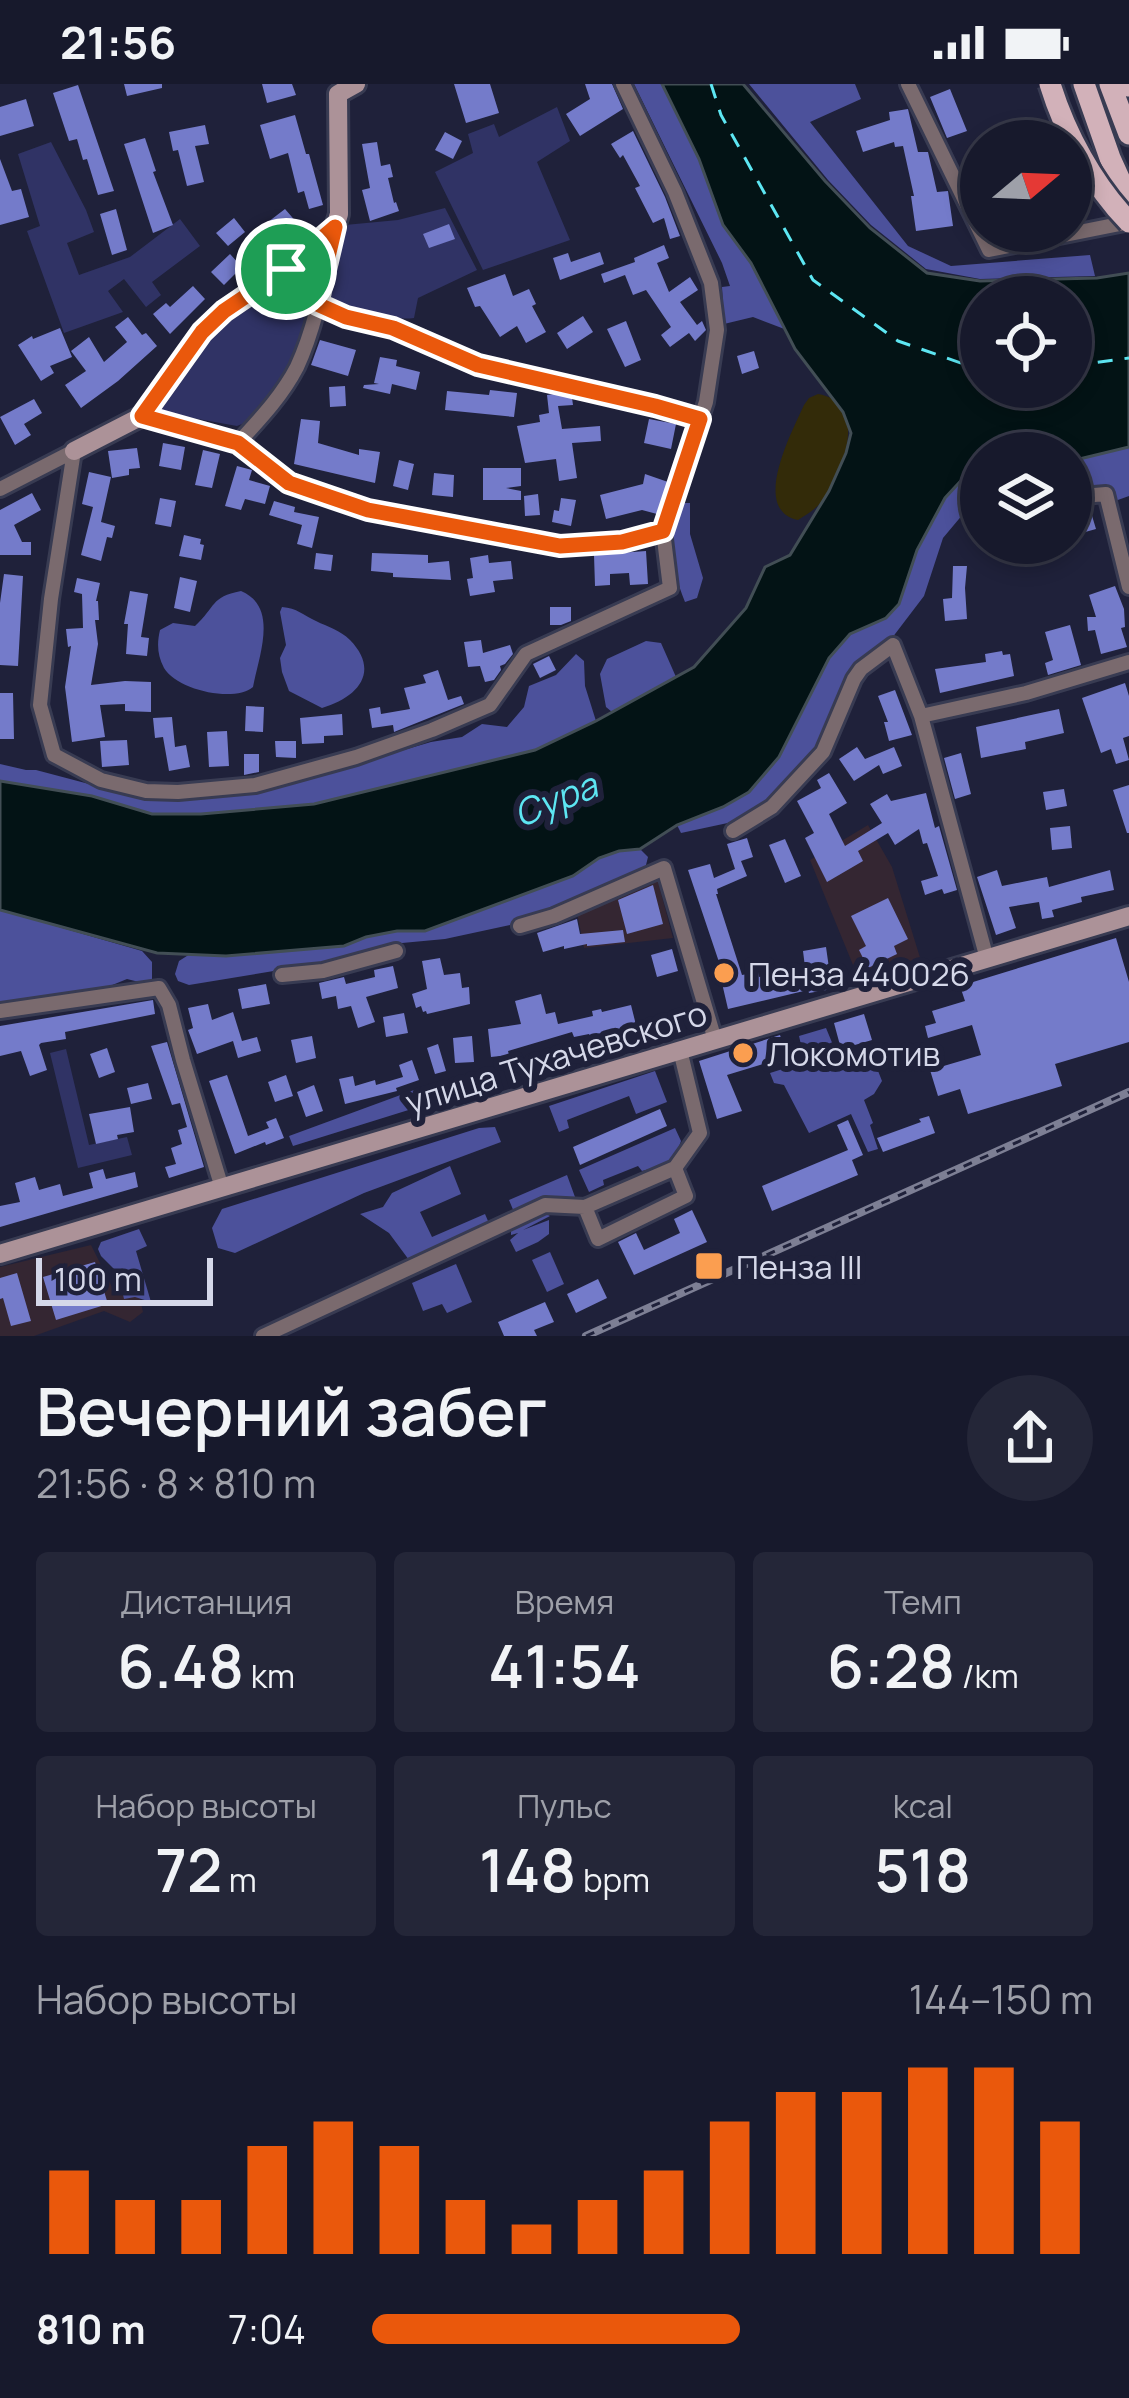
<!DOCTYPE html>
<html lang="ru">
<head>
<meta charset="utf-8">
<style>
	:root { --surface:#17192c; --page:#242638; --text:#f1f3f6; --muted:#9ea0a9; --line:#363848; --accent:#ea580c }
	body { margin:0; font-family:Manrope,sans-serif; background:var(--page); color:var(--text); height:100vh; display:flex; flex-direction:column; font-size:45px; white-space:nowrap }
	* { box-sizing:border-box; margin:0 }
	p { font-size:39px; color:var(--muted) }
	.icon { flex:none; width:66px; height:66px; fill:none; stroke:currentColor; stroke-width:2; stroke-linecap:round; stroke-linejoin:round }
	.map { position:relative; height:1252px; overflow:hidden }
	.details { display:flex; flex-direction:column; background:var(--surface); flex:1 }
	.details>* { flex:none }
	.needle { width:78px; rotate:71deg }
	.tools { position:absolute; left:960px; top:36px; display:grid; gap:24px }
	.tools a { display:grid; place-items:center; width:132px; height:132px; border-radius:50%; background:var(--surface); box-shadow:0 6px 18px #0003,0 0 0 3px var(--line); font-size:60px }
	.scale { position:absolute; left:36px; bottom:30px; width:177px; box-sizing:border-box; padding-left:12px; border:6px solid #d5d8e9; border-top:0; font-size:33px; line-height:42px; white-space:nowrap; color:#d5d8e9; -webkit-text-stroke:9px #1f213a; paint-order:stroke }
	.pin { position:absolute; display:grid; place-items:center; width:102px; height:102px; color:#fff; margin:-51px; border:6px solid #fff; border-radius:50%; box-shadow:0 3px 12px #0007 }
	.round { display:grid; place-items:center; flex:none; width:126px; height:126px; border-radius:63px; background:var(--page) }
	.summary { display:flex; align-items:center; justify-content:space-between; height:204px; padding:0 36px }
	h1 { font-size:66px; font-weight:600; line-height:90px }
	.metrics { display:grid; grid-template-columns:repeat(3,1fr); gap:18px; height:204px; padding:12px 36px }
	.metrics div { display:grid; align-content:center; border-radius:12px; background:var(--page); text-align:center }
	.metrics b { font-size:60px; font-weight:600 }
	.metrics small { font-size:33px; font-weight:400 }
	.metrics p { font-size:33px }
	.chart { height:336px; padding:24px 36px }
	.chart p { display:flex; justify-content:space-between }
	.chart svg { width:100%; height:216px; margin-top:12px; stroke:var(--accent); stroke-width:6 }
	ul { padding:0 36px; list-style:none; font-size:39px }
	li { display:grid; grid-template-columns:192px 144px 1fr; align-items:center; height:90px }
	li i { height:30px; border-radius:15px; background:var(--accent) }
	.status { display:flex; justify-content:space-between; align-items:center; height:84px; padding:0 60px; background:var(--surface); direction:ltr }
	.status svg { height:33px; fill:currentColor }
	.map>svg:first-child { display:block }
	.industrial { fill:#342632 }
	.green { fill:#303365 }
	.forest { fill:#4c519b }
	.sand { fill:#332b09 }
	.water { fill:#031315; stroke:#424e55; stroke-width:3; fill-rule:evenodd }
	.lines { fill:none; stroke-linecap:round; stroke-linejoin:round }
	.ferry { stroke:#5de6f2; stroke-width:3; stroke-dasharray:15 12; stroke-linecap:butt }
	.building { fill:#747bca }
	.street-casing { stroke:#383b52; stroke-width:20 }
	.secondary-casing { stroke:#383b52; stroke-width:24 }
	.primary-casing { stroke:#383b52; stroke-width:27 }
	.street { stroke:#7a6a6e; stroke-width:14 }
	.secondary { stroke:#ac9298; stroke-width:18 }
	.primary { stroke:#d2b1b9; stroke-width:21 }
	.rail-casing { stroke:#7d7f94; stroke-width:8 }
	.rail { stroke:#1f213a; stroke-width:3; stroke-dasharray:9; stroke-linecap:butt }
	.primary-bridge-casing { stroke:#383b52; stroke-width:27; stroke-linecap:butt }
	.primary-bridge { stroke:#d2b1b9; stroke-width:21 }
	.route-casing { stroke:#fff; stroke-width:24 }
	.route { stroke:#ea580c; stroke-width:15 }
	.poi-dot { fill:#fb9e50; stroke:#1f213a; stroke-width:4.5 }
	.labels { text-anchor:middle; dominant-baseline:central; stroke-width:12; stroke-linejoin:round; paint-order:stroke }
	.poi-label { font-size:33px; fill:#d5d8e9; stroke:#1f213a; text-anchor:start }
	.street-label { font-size:33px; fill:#d5d8e9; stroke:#1f213a }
	.water-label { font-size:36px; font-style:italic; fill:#5de6f2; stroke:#1f213a }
</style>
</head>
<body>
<div class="status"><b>21:56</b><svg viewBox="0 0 49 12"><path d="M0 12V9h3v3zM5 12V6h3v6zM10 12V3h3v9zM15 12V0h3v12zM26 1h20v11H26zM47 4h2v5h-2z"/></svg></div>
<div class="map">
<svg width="1129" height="1252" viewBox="0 0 1129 1252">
	<rect width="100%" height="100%" fill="#1f213a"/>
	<path class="industrial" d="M868,741L892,783L922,880L860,898L810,776Z
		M656,790L673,854L584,864L577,829L615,806Z
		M91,1161L114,1207L138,1206L143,1228L130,1238L104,1227L34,1252H0V1183Z"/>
	<path class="green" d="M557,23L570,57L537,78L570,156L483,186L435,88L473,69L468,50L494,40L499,53Z
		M51,58L86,126L94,148L67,159L79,191L130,173L180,135L200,162L152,198L161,211L146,223L124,195L108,207L123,228L64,249L27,147L40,142L18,70Z
		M445,124L477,186L418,214L414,234C395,237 330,229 326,206C325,198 330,186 332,178C335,164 337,153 345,141L398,136Z
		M328,156C313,207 292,323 237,342L159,328L157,322L205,250Z
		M66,965L89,1061L127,1053L132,1071L78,1084L50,969Z"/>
	<path class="forest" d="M634,0H662L699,75L723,141L751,179L787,246L753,233L724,240L722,203L730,202L722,179Z
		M749,0H855L861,15L810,38L908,162L951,182L1090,171L1095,192L980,195L926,185L871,141L828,96Z
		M1129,363V412L1115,417L1112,406L1099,402L1071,404V377Z
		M981,381V420L969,423L943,454L924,512L892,554L866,570L849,589L819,664L771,716L737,737L681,749L677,741L723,723L749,708L779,673L829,574L850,550L886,534L899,520L917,466L945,414L970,387Z
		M680,419H690V450L703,494L697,514L685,518C672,485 664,452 680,419Z
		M241,507C279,523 259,571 253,603C234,619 177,606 164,584C157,571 157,559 160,546L173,539L195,542C216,523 210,513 241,507Z
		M282,523C297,524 303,531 316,537C328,543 340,546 350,556C381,588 357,614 322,624L289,607L282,588L280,574L286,561L280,528Z
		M646,557L661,559L676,593L612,628L606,623L600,590L607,575Z
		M576,570L584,577L585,602L596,637L535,666L314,720L201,730H152L92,712L0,697V680L26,686H36L142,714H181L356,680L431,658L462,653L482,640L507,643L524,623L529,602L556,591Z
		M640,765L648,773L645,785L550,828L510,841L445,855L402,859L340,876L189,901L178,897L175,890L179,877L190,870L226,872L344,862L366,853L397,847H425L573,792L599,774L619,767Z
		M0,826L142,867L152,878V898L147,900L127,895L105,904L0,922Z
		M826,944L838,973L869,964L882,997L874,1010L864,1016L873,1039L870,1041L878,1065L868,1068L851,1030L809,1049L784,1001L774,999L770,989L805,978L799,952Z
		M655,987L667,1018L636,1030L629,1012L567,1036L569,1044L559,1048L549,1022Z
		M425,1002L431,1019L293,1062L289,1052Z
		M495,1043L501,1058L364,1109L235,1169L218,1164L212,1144L222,1125L479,1044Z
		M675,1044L681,1057L673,1079L642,1087L638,1082L603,1096L604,1101L589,1108L579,1086Z
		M450,1082L461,1110L420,1128L432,1153L485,1130L491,1144L412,1180L389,1149L360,1130L383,1123L392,1109Z
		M567,1091L575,1113H547L514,1128L509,1116Z
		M543,1128L550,1132L523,1146L549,1136V1150L538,1158L516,1168L510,1156L518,1149L511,1151V1143Z
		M139,1145L147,1162L136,1167L151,1218L135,1213L124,1215L118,1189L101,1172L98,1165L101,1158Z
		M550,1168L564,1200L547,1208L532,1176Z
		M456,1180L472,1218L447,1229L442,1220L423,1227L412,1199Z"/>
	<path class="sand" d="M818,310C871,319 842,391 822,417C815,426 807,430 798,436C750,426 792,348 804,321L809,314Z"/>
	<path class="water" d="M662,0H743L825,97L870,144L927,189L980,197L1097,194L1129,189V363L1071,377V369H981V381L970,387L945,414L917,466L899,520L886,534L850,550L829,574L779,673L749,708L723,723L677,741L640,765L619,767L599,774L573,792L425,847H397L366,853L344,862L226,872L157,869L0,826V697L92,712L152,730H201L314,720L535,666L596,637L694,583L746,524L765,483L790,471L829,407L846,369L851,349L843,328L795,265L751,179L723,141L699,75ZM981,213H1071V303H981Z"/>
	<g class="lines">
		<path class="ferry" d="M711,0L721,31L813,196L898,257L981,286
			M1071,282L1129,274"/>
	</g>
	<path class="building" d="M124,0H162V4L127,12Z
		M262,0H292L296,11L267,19Z
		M454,0H490L499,29L466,39Z
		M585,0H612L623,25L580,52L566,30L590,15Z
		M78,1L114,107L98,111L87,75L83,76L77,55L69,57L53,9Z
		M950,5L967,47L947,54L930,13Z
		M26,15L34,42L0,52V23Z
		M908,25L918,68H928L937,108L948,107L953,142L916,147L911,112H914L903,62L895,63L894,58L863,68L856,47L890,36L889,28Z
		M295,31L306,70H309L323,121L309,125L304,107L298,109L288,69L270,75L260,41Z
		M205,41L209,60L195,62L204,98L187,102L178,66L173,67L169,48Z
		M633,47L665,113L680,152L670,155L664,134L653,139L635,104L640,102L623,71L620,74L611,60Z
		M445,48L462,57L453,75L435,66Z
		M145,54L156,87L153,88L173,141L153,149L124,60Z
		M377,58L381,82L390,80L393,93L388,94L394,119L396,118L399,127L370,137L362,106L370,104L362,60Z
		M0,75L12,107L21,105L29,133L0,141Z
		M116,125L127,166L112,171L100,130Z
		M285,125L298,140L281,154L268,138Z
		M234,134L245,148L228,162L216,149Z
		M449,140L455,155L429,164L423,150Z
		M664,161L669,174L657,179L669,208L690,193L698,206L680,218L697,241L702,237L706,246L695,257L689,249L670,263L661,251L671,243L646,206L633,211L625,191L604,199L601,190L635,178L634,174Z
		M600,168L604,180L560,196L553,174L568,169L571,178Z
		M230,170L242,183L224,201L211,188Z
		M505,190L513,212L529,205L536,220L532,222L546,248L526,259L517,242L500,253L480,222L475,223L467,204Z
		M193,202L205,215L170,250L153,230L166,219L170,223Z
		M583,232L593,248L567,265L557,249Z
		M128,233L142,251L146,249L157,262L118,297L81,324L65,301L86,287L71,267L89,253L104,278L127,258L115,243Z
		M626,237L641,276L625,283L607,245Z
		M60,244L72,273L50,282L54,289L41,297L18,261L32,252L33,255Z
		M320,256L356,266L348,292L311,281Z
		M754,267L759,284L742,290L737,272Z
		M380,273L397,276L396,282L420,288L416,306L392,300L390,310L363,304L364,301L379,300L374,299Z
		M345,302L346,322L330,323L329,303Z
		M490,306L517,309L514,333L445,326L447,307L489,311Z
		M554,310L572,314L573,321L558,322L562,345L600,342L601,357L572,359L577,394L559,397L556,375L525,379L517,342L540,338L539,331L549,329L547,311Z
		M34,315L42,329L24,340L31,351L15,361L0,333Z
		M301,335L320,337L318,359L359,371V365L380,368L375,399L294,380Z
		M649,335L676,340L671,365L644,359Z
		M163,359L185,363L181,386L159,382Z
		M137,364L140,384L129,385V391L112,394L108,367Z
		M203,366L220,370L212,404L195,401Z
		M399,376L414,380L408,406L393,402Z
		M237,382L252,386L249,396L270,402L265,420L245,415L241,426L225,422Z
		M483,384H521V402L506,404L521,407V416H483Z
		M89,388L111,393L101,438L115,442L112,454L107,453L101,477L81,471L93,423L82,420Z
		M434,389L454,391L453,413L432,411Z
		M645,390L668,398L657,430L642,426L606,435L600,411L643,400Z
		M32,409L41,426L14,441L22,458H31V471H0V426Z
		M538,410L540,431L525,432L524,412Z
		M160,414L176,417L171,443L155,440Z
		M561,414L576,416L571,442L552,438L554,426L559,427Z
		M274,417L295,423L294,428L319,433L312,464L297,460L302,441L269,431Z
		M1090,425L1096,445L1071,452V431Z
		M184,451L201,455L200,460L204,461L201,476L179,472Z
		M646,467L648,500L630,501L629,489L610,490V501L595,502L594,471Z
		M316,469L333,471L331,487L314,485Z
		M372,469L428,471V479L449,477L451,496L393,493V489L371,487Z
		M488,471L489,479L511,477L513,495L493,497L495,508L470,512L467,495L473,494L470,474Z
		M953,482H967L965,504L967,535L945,537L943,515L952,514Z
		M4,490L23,492L18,582L0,581V519Z
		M180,493L197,497L190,528L174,524Z
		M77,494L100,499L96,517H98L99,536H95L98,560L91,601L125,597L151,598V628L125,627V620L100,621L105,653L72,658L65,603L71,562L68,563L66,545L83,544L82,510L74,508Z
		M1115,502L1124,525L1125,543L1121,544L1127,563L1101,570L1095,546L1088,547L1087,533H1096L1089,511Z
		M130,507L148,510L141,553L149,554L147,572L126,570L128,540H124Z
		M550,523H571V537L561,541H550Z
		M1070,541L1081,581L1048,591L1045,579L1053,576L1045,548Z
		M481,556L483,569L510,561L513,570L505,580L500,582L501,586L494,596L485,598L480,582L468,583L464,558Z
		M1002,567L1003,571L1010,570L1014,592L940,609L935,585L986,578L985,570Z
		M549,572L556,586L540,594L533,580Z
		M438,586L448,616L461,612L464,620L394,648L393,641L372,644L369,625L380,623L381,630L410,625L404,604L426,599L423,591Z
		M1125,599L1129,612V652L1123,654L1129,676L1116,680L1111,665L1101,669L1082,614Z
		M895,606L912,651L889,657L884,638H888L878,612Z
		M0,609H13L14,655H0Z
		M246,622L264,623L263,648L245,647Z
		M1059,625L1064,649L1025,658L1026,665L981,674L976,643Z
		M342,630L343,651L324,652V659L302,660L300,634Z
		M172,633L175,663L186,661L190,683L169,687L163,653L155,654L153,634Z
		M227,647L229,682L209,683L207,648Z
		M127,656L129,681L102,683L100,657Z
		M275,657H296V674L276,673Z
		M857,663L865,675L894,663L902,682L883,690L879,681L854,697L839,675Z
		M961,669L971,710L955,715L944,674Z
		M244,670H259V688L244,691Z
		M829,689L847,719L829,730L845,762L882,739L870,720L887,710L891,717L926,709L935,744L939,742L957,806L944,810L942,805L925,811L921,797L938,792L927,759L923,760L919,745L895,761L888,749L858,767L863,777L827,798L805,754L814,749L797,717L821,704L817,696Z
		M1129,701V749H1127L1113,706Z
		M1064,705L1067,722L1046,726L1043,708Z
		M1070,742L1072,764L1052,766L1050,744Z
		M747,754L753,773L741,777L747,792L717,805L718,810H716L742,891L758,888L759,893L780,888L782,896L806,891L803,867L826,863L832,905L809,909L808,906L728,925L718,882L720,881L688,786L710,780L714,794L735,785L727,760Z
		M785,755L801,792L785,799L769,761Z
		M997,786L1002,802L1047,793L1049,803L1110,786L1114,806L1081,813L1082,818L1052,826L1054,833L1042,835L1039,818L1009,823L1016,844L996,851L977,793Z
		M653,801L663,840L627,850L618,816Z
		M888,814L908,855L894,862L897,870L868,884L859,866L866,862L851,832Z
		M577,835L580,850L623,846L625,858L587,862V860L564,865V862L543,868L537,849Z
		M1116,854L1129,898V958L1055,980L1062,1002L968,1030L960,1005L938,1012L930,986L981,971L972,941L928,954L925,942L936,939L932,927L965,917L960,902Z
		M672,865L678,887L657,893L651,871Z
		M440,874L444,891L460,889L462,904L469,903L470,920L427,930L426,927L423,928L421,922L416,924L412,910L427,905L422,877Z
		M393,882L398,904L366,913L375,938L358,944L351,922L338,925L336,912L322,915L319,899L344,893L346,900L375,893L374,886Z
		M266,900L270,920L242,925L238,905Z
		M541,910L546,930L555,928L558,940L593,932L592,927L601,925L602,928L631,921L636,941L590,952L589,950L574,953L572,948L508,967L509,971L491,973L488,945L521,940L515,917Z
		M153,916L155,930L65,948L66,955L41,959L39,961L47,986L30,992L21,967L0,972V942Z
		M208,920L212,936L233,928L242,957L257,953L261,967L238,974L233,957L197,970L188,946L193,944L188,924Z
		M404,929L408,949L386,953L383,933Z
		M864,930L872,956L841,965L834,939Z
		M780,951L788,976L777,979L776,976L727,991L742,1027L717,1035L699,977Z
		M312,952L316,974L296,979L291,956Z
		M472,952L474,978L455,979L453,954Z
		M167,958L204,1083L169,1094L165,1083L176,1080L171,1064L182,1060L178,1046L187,1043L180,1019L172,1021L151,962Z
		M438,960L446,987L435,990L427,964Z
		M107,964L115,988L99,994L90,970Z
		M412,976L419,996L396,1004L397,1007L345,1020L339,995L353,992L355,1002L375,996L376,1001L403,993L399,981Z
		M227,991L248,1052L269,1044L266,1038L276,1034L284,1054L266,1061L265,1058L235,1070L209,997Z
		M286,991L293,1012L275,1018L268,998Z
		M148,999L152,1015L131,1020L127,1004Z
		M314,1001L323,1027L306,1033L297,1008Z
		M130,1023L134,1048L117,1051L118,1055L96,1060L89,1030Z
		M660,1025L667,1042L580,1081L573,1063Z
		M929,1032L935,1049L883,1068L877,1054L921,1038L919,1035Z
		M848,1036L863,1071L852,1076L858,1091L772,1127L762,1102L848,1066L837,1041Z
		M103,1085L106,1095L135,1088L138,1103L0,1143V1122L20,1118L15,1099L35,1093L39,1106L60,1100L63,1112L93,1104L89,1089Z
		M692,1126L707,1158L634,1191L618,1158L636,1149L644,1166L680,1149L674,1135Z
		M95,1178L108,1220L56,1236L43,1193Z
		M17,1189L31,1237L11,1242L3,1214L0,1215V1194Z
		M598,1195L607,1214L576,1229L567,1210Z
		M545,1218L554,1238L534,1246L537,1252H504L498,1238Z"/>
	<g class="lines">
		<g class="street-casing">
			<path id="street" d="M908,0L989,166L1129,138
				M317,220L346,233L393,244L478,281L655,322L700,335
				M142,332L238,359L289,399L369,426L560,462L622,458L663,447
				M238,359C260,335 282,312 297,283C317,240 325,189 335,144
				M74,367L51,515L40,621L54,671L101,696L146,707L178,708L255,701L356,673L432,646L490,621L526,570L670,504L663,447L706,318L717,246L711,199L675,108L623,0
				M0,405L74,367
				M1071,413L1106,410L1129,503
				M972,432L981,430
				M921,632L1026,609L1129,578
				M733,747L772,723L823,668L854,595L861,585L893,561L921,632L987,875
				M520,842L554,832L664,784L715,956
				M282,891L323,887L396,867
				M0,927L159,904L169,921L183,976L222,1104
				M585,1123L598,1155L686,1112L675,1084
				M263,1252L545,1121L585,1123L675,1084L700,1049L680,966"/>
		</g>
		<g class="secondary-casing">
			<path id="secondary" d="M74,367L142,332L202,248L224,227L286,185L335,143L339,130L338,10L356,0
				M0,1170L1129,832"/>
		</g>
		<g class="primary-casing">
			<path id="primary" d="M1084,0L1110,74L1129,116
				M1110,0L1129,50
				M1128,0L1129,2"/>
		</g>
		<use href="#street" class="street"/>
		<use href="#secondary" class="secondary"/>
		<use href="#primary" class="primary"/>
		<g class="rail-casing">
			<path id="rail" d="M586,1252L1129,1008"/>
		</g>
		<use href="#rail" class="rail"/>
		<g class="primary-bridge-casing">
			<path id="primary-bridge" d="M1050,0C1065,49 1093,101 1129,138"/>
		</g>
		<use href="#primary-bridge" class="primary-bridge"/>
	</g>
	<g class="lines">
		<g class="route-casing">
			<path id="route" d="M335,143L317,220L346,233L393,244L478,281L655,322L700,335L663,447L622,458L560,462L368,426L289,399L238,359L142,332L202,248L224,227L286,185Z"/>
		</g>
		<use href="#route" class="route"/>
	</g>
	<g class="poi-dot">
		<circle cx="724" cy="889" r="12"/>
		<circle cx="743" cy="969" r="12"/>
		<rect x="694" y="1167" width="30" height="30" rx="6"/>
	</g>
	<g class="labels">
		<g class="poi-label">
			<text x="748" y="889">Пенза 440026</text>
			<text x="767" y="969">Локомотив</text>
			<text x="736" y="1182">Пенза III</text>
		</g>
		<g class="street-label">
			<text transform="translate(556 973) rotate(-17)">улица Тухачевского</text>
		</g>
		<g class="water-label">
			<text transform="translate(555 715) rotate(-22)">Сура</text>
		</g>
	</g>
</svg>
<div class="tools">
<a><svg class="needle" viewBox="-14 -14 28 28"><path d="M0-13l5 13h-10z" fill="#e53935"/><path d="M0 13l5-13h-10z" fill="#9ea0a9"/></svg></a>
<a><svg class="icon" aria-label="locate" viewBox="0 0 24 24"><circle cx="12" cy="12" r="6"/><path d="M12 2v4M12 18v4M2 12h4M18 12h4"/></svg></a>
<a><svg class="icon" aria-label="layers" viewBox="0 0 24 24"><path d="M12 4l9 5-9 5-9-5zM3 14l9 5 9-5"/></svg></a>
</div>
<div class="scale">100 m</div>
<div class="pin" style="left:286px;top:185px;background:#1e9e55"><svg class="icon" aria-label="arrive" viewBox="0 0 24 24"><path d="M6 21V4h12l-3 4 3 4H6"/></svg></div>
</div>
<section class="details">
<div class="summary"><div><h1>Вечерний забег</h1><p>21:56 · 8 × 810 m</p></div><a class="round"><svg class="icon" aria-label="share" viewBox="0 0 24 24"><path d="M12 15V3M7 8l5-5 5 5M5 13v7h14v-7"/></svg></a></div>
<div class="metrics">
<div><p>Дистанция</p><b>6.48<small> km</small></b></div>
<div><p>Время</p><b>41:54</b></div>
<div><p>Темп</p><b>6:28<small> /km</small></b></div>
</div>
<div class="metrics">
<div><p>Набор высоты</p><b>72<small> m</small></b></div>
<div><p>Пульс</p><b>148<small> bpm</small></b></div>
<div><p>kcal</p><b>518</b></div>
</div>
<div class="chart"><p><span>Набор высоты</span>144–150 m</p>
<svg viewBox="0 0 160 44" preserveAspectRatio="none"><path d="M5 44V27M15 44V33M25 44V33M35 44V22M45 44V17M55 44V22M65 44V33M75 44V38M85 44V33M95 44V27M105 44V17M115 44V11M125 44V11M135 44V6M145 44V6M155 44V17"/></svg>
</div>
<ul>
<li><b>810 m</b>7:04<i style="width:51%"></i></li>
</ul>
</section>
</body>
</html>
